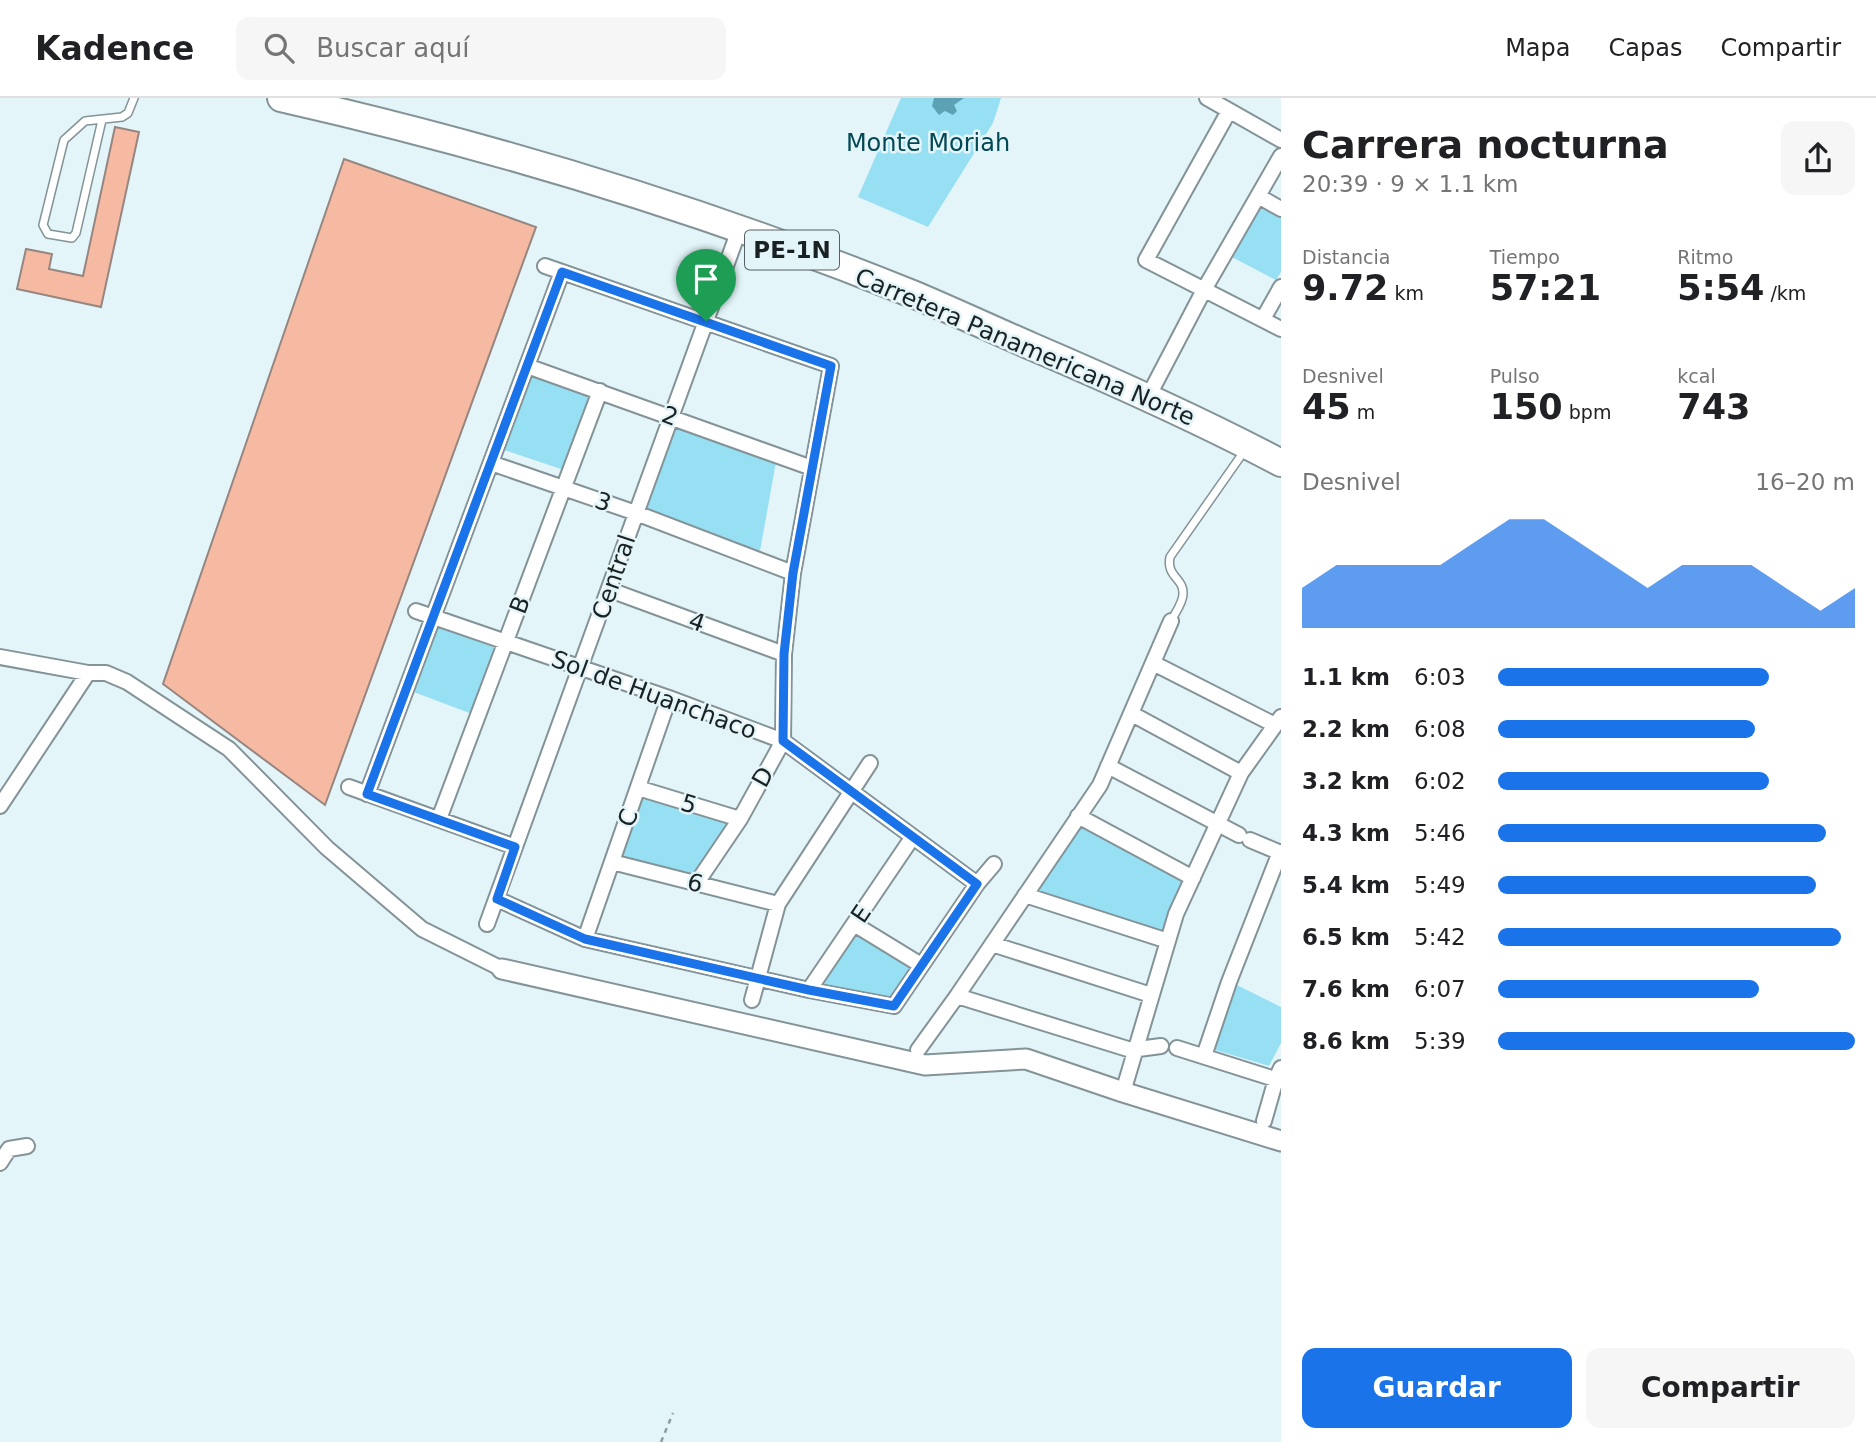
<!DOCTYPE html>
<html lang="es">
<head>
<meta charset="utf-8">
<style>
	:root { --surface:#fff; --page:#f6f6f6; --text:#202124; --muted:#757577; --line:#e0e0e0; --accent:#1a73e8 }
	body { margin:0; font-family:"DejaVu Sans",sans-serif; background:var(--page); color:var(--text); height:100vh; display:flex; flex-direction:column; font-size:26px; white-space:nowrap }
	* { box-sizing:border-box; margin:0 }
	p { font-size:23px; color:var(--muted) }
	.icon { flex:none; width:38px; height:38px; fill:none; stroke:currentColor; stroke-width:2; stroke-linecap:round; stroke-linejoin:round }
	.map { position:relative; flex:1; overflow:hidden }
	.drawer { display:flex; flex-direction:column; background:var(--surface); width:595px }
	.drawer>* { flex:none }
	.pin { position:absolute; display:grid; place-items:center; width:60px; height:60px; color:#fff; margin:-72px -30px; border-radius:50% 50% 50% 0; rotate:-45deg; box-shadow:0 0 7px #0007 }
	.pin .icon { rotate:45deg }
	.round { display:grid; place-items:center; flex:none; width:74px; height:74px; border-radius:14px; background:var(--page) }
	.summary { display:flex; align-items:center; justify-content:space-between; height:119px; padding:0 21px }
	h1 { font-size:38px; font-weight:700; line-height:52px }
	.stats { display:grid; grid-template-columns:repeat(3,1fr); gap:10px; height:119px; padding:7px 21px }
	.stats div { display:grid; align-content:center }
	.stats b { font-size:35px; font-weight:700 }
	.stats small { font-size:19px; font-weight:400 }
	.stats p { font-size:19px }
	.chart { height:196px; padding:14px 21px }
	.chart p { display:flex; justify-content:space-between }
	.chart svg { width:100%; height:126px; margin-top:7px; fill:var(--accent); opacity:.7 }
	.primary-button { display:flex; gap:14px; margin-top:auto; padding:14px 21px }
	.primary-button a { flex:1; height:80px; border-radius:14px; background:var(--accent); color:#fff; font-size:28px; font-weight:700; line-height:80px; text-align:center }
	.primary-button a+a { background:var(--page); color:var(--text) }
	ul { padding:0 21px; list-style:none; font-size:23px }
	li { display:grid; grid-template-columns:112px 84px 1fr; align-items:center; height:52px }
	li i { height:18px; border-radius:9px; background:var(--accent) }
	header { display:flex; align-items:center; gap:42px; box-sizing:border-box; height:98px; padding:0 35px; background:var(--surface); border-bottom:2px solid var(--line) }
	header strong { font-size:33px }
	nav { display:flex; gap:38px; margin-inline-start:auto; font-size:24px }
	.search { width:490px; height:63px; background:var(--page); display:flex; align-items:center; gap:18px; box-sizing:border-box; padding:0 24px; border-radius:14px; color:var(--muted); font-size:26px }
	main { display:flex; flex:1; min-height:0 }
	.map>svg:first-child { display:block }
	.green { fill:#97dff2 }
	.water { fill:#5aa2b4 }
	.building { fill:#f6baa3; stroke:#958681; stroke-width:2 }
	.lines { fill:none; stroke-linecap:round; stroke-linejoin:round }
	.lane-casing { stroke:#839398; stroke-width:10 }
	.street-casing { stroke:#839398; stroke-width:18 }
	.secondary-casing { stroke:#839398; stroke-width:23 }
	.highway-casing { stroke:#839398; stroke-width:30 }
	.path { stroke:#8e9c9f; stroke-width:2.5; stroke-dasharray:5 5; stroke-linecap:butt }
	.lane { stroke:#fff; stroke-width:7 }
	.street { stroke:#fff; stroke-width:14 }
	.secondary { stroke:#fff; stroke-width:19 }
	.highway { stroke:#fff; stroke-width:26 }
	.route-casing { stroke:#fff; stroke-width:14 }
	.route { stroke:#1a73e8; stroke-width:9 }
	.labels { text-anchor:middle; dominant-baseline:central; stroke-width:5; stroke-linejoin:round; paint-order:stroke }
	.shield { fill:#e3f5f9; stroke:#566163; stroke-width:2 }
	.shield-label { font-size:23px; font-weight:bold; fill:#1a2123 }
	.park-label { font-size:24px; fill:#034855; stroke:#e3f5f9 }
	.street-label { font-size:24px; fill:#1a2123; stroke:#e3f5f9 }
</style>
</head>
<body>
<header>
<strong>Kadence</strong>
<div class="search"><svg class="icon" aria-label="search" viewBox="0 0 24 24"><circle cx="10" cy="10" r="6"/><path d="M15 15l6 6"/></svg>Buscar aquí</div>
<nav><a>Mapa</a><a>Capas</a><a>Compartir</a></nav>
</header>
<main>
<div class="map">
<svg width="1281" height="1344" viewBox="0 0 1281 1344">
	<rect width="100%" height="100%" fill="#e3f5f9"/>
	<path class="green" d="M901,0H1001L993,25L928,129L858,99Z
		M1259,102L1281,115V174L1276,182L1228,157Z
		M529,271L591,295L564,372L501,351Z
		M675,327L776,364L760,453L645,411Z
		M435,528L496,550L472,616L411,593Z
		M640,696L733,725L693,782L616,763Z
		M1079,726L1183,783L1163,833L1034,792Z
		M855,831L914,868L888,904L816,891Z
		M1235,886L1281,909V945L1269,968L1212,951Z"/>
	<path class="water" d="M934,0H964L954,7L957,13L953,17L945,13L939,17L932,8Z"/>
	<path class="building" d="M115,29L139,34L101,209L17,191L26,151L52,156L49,171L83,178Z
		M344,61L536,129L325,707L163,586Z"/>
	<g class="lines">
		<g class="lane-casing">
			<path id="lane" d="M102,22L76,135L72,140L48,136L43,127L64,42L85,23L122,19L128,15L134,0
				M1171,523C1175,515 1183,505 1183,496C1184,480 1166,479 1170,459L1245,352"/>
		</g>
		<g class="street-casing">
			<path id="street" d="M1207,0L1281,42
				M1229,13L1146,162L1281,231
				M1258,98L1281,111
				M545,168L831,268L793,475L784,556L783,643L740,721L696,786
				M1263,221L1281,189
				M527,268L812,370
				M1148,299L1205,190L1281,58
				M491,365L636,415L793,475
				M610,492L784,556
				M416,513L669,600L783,643L977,786
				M0,559L88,575H106L127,584L229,651L327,750L422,831L502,871
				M1153,565L1275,627
				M1132,616L1241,675
				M1108,668L1239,737
				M349,689L515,749
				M638,690L740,721
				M367,696L562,174
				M0,708L88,575
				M1078,718L1193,780
				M439,721L600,293
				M1250,742L1281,755
				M612,764L778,806
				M1025,797L1168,843
				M497,801L585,841L809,892L894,908L977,786L994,766
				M487,826L739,132
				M854,826L921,867
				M585,841L669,600
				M992,846L1151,897
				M809,892L912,740
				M957,898L1131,952L1161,948
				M752,902L778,806L870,665
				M1177,950L1281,983
				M918,952L957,898L1100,687L1171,523
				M1204,958L1229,884L1280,754
				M1123,994L1176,816L1241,675L1281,619
				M1264,1023L1276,981L1281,970
				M0,1065L9,1051L27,1048"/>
		</g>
		<g class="secondary-casing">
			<path id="secondary" d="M502,871L925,967L1026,961L1123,994L1281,1043"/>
		</g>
		<g class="highway-casing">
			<path id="highway" d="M281,0C497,49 710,114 915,197C955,214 994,232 1033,249C1117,285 1200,322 1281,365"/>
		</g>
		<path class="path" d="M661,1344L673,1315"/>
		<use href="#lane" class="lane"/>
		<use href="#street" class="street"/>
		<use href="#secondary" class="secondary"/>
		<use href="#highway" class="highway"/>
	</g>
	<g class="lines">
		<g class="route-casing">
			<path id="route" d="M562,174L831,268L793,475L784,556L783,643L977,786L894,908L809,892L585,841L497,801L515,749L367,696Z"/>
		</g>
		<use href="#route" class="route"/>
	</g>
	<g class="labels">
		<rect class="shield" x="745" y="132.5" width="94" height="39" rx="5"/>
		<g class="shield-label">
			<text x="792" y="152">PE-1N</text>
		</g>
		<g class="park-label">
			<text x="928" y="45">Monte Moriah</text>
		</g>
		<g class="street-label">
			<text transform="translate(1025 249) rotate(23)">Carretera Panamericana Norte</text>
			<text transform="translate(670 318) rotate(20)">2</text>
			<text transform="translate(603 404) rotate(19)">3</text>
			<text transform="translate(614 479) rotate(-71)">Central</text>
			<text transform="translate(520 507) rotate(-69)">B</text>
			<text transform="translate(697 524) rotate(20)">4</text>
			<text transform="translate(654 597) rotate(20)">Sol de Huanchaco</text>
			<text transform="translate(763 679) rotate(-61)">D</text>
			<text transform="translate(689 706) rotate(17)">5</text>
			<text transform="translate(628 720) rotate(-70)">C</text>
			<text transform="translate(695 785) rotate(14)">6</text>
			<text transform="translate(861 816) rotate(-56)">E</text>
		</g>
	</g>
</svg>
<div class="pin" style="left:706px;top:223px;background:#1e9e55"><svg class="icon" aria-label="arrive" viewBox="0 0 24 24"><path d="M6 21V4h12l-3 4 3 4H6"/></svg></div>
</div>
<section class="drawer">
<div class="summary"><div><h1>Carrera nocturna</h1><p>20:39 · 9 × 1.1 km</p></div><a class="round"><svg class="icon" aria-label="share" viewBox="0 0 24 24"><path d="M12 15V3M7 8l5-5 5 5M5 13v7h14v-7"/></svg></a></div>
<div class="stats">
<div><p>Distancia</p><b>9.72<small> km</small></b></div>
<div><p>Tiempo</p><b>57:21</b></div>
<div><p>Ritmo</p><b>5:54<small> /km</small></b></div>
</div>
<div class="stats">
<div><p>Desnivel</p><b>45<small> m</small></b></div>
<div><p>Pulso</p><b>150<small> bpm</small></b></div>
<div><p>kcal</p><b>743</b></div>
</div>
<div class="chart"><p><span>Desnivel</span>16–20 m</p>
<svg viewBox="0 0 160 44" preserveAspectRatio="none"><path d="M0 44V30L10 22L20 22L30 22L40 22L50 14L60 6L70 6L80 14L90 22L100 30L110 22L120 22L130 22L140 30L150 38L160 30V44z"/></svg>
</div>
<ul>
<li><b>1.1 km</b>6:03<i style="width:76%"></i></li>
<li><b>2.2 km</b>6:08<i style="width:72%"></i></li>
<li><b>3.2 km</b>6:02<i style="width:76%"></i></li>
<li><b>4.3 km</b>5:46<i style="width:92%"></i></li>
<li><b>5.4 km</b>5:49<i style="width:89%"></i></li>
<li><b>6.5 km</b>5:42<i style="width:96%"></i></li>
<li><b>7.6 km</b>6:07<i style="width:73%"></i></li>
<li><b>8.6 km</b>5:39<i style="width:100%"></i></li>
</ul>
<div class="primary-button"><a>Guardar</a><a>Compartir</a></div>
</section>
</main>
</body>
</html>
